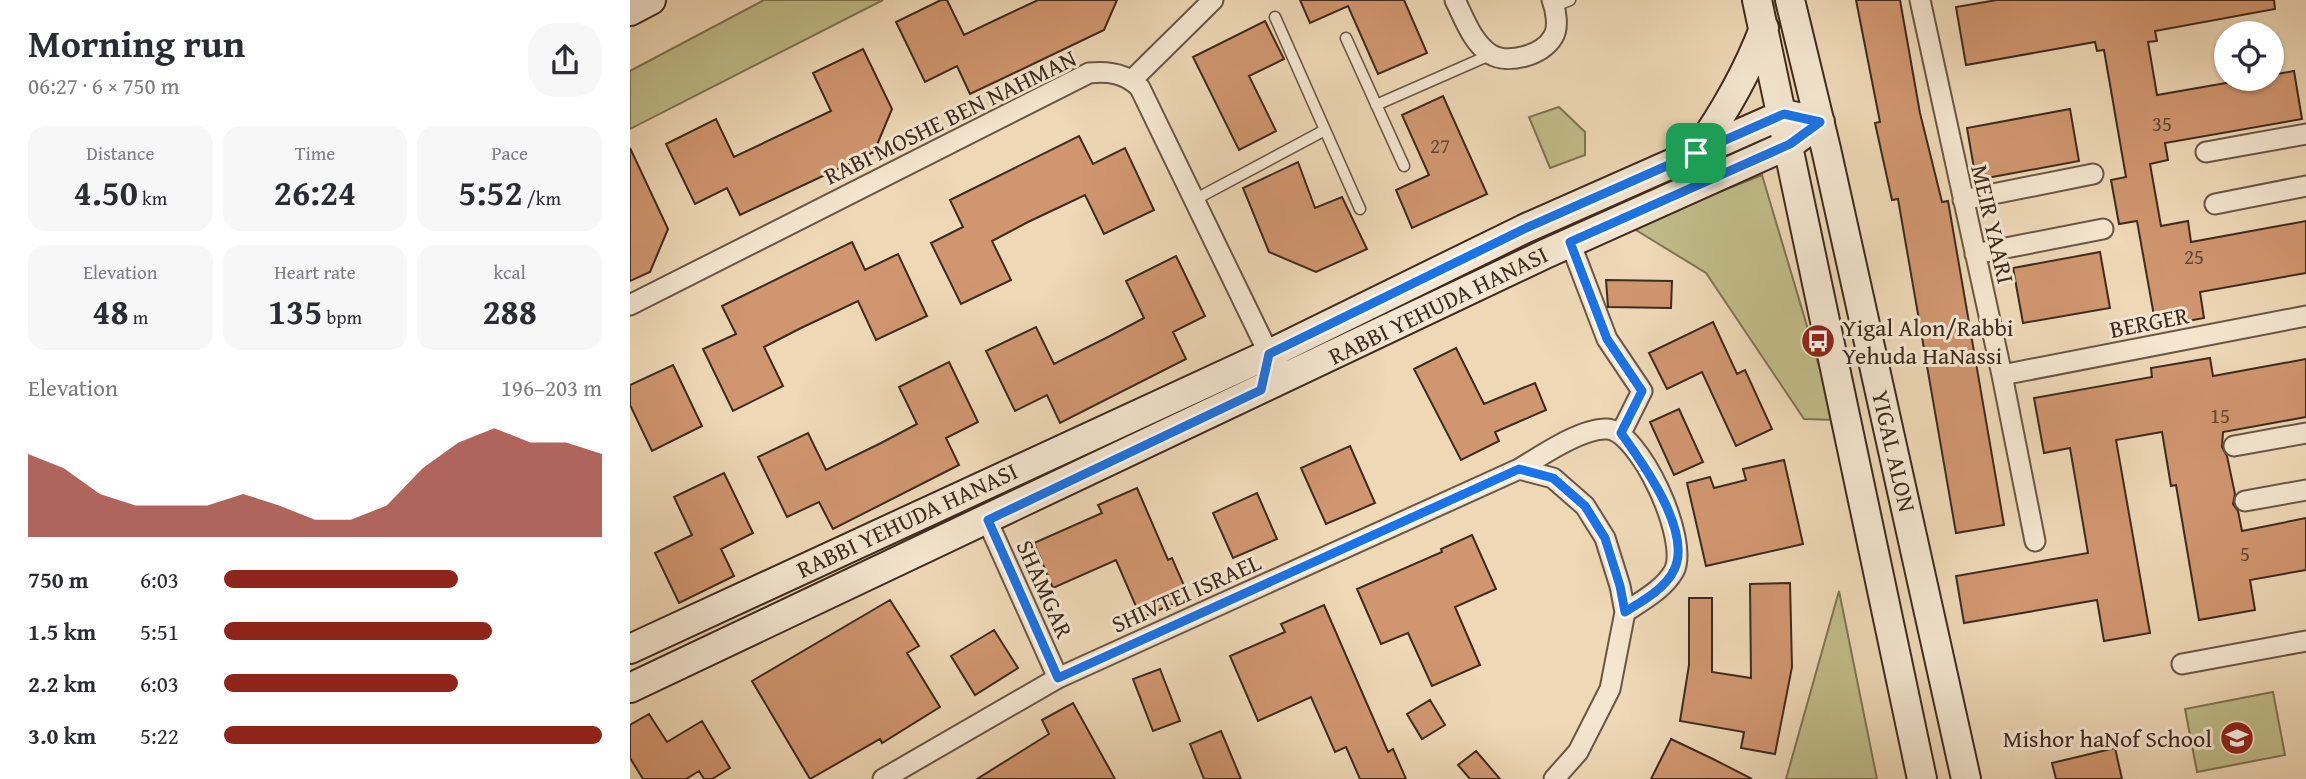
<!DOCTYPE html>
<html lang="en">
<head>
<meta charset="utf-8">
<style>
	:root { --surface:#fff; --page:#f7f7f7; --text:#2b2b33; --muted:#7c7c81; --accent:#8f2418 }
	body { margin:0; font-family:"Gentium Book Plus",serif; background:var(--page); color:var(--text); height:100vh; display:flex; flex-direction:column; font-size:26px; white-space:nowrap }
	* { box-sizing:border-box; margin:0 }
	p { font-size:23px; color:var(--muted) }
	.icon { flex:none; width:38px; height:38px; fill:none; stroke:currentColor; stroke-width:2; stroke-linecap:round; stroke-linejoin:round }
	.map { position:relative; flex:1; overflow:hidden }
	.sheet { display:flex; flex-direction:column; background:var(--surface); width:630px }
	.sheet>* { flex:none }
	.controls { position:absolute; left:1584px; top:21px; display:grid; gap:14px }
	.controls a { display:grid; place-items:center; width:70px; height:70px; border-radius:50%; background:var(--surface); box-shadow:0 2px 5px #0004; font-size:35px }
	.pin { position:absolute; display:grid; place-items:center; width:60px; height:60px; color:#fff; margin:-30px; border-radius:14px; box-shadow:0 4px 10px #0006 }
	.round { display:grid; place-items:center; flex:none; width:74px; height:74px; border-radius:28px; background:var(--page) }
	.head { display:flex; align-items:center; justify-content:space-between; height:119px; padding:0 28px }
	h1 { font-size:38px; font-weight:600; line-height:52px }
	.metrics { display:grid; grid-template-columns:repeat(3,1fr); gap:10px; height:119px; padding:7px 28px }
	.metrics div { display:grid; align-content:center; border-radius:18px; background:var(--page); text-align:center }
	.metrics b { font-size:35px; font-weight:600 }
	.metrics small { font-size:19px; font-weight:400 }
	.metrics p { font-size:19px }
	.chart { height:196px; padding:14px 28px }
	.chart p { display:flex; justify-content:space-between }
	.chart svg { width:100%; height:126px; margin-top:7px; fill:var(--accent); opacity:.7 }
	ul { padding:0 28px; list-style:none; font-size:23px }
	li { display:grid; grid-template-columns:112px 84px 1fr; align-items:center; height:52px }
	li i { height:18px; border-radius:9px; background:var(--accent) }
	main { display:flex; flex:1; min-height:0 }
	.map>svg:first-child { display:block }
	.green { fill:#c0bc89; stroke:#7f7354; stroke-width:2 }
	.building { fill:#d0966f; stroke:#3e2a1f; stroke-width:2 }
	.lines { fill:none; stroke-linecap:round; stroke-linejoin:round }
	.lane-casing { stroke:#6a5645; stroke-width:13 }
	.street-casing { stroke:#6a5645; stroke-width:23 }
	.secondary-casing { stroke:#3e2a1f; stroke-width:32 }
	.lane { stroke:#f4e6d0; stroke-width:10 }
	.street { stroke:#f4e6d0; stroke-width:19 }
	.secondary { stroke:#f4e6d0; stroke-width:28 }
	.route-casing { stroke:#fff; stroke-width:14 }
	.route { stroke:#1a73e8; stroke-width:9 }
	.labels { text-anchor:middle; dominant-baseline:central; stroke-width:6; stroke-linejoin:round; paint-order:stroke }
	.number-label { font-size:21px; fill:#624533 }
	.street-label { font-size:24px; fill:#3e2a1f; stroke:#f4e6d0 }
	.poi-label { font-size:24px; fill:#3e2a1f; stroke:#f4e6d0; text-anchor:start }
</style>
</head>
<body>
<main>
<section class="sheet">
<div class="head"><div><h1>Morning run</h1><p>06:27 · 6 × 750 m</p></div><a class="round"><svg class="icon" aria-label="share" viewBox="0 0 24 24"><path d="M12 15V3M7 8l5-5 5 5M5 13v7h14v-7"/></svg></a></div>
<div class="metrics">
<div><p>Distance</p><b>4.50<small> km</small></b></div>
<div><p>Time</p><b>26:24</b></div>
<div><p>Pace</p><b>5:52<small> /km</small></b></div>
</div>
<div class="metrics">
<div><p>Elevation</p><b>48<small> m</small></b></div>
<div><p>Heart rate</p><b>135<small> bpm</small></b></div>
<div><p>kcal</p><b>288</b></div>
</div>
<div class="chart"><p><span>Elevation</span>196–203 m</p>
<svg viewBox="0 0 160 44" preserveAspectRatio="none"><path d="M0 44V15L10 20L20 29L30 33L40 33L50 33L60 29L70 33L80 38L90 38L100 33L110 20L120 11L130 6L140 11L150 11L160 15V44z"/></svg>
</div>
<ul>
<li><b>750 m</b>6:03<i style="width:62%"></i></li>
<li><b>1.5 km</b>5:51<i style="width:71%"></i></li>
<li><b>2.2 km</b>6:03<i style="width:62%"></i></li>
<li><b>3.0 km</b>5:22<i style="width:100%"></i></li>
</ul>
</section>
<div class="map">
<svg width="1676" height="779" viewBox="0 0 1676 779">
	<rect width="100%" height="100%" fill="#eed8b6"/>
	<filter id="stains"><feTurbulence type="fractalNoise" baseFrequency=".00286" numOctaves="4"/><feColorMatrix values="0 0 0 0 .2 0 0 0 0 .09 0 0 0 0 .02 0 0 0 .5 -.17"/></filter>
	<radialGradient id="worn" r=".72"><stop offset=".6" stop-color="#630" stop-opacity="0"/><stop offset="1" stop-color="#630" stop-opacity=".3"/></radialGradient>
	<path class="green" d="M134,0H253L0,129V71Z
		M929,107L955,132V155L920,168L899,117Z
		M1132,175L1205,420L1174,419L1076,273L1001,227Z
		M1209,591L1247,779H1156Z
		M1643,692L1655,755L1567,772L1555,709Z"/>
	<path class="building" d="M311,0H317L334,35L408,0H487L474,30L340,94L327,66L295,82L266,22Z
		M670,0H774L797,53L748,74L718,6L680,23Z
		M1226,0H1270L1290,113L1312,202L1318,201L1374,525L1326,533L1268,199L1262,200L1245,123L1250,122Z
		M1367,0H1644L1645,9L1525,31L1527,41L1518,42L1527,95L1619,79H1642V75L1664,71L1672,119L1535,143L1538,160L1520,164L1531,226L1558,221L1561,242L1676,221V273L1570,292L1574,318L1526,327L1507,221L1489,224L1481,180L1496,177L1474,50L1467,51L1465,42L1336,65L1326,7Z
		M635,21L654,59L619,76L646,131L609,150L563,57Z
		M233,49L262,109L244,152L110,215L97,188L65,204L36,144L86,119L104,157L201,111L183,73Z
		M813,96L857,194L782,228L766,190L799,175L772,115Z
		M1440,109L1449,161L1346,180L1337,128Z
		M449,136L463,164L495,148L524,210L474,234L455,195L398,222L362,241L381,280L331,304L301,243L333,227L320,200Z
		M0,148L38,229L20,272L0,281Z
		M668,162L685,208L712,197L737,249L686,272L639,252L613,188Z
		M222,242L235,270L268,254L297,316L246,340L228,301L171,328L134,347L153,386L103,411L73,349L106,334L92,306Z
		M1470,252L1480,308L1393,323L1383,268Z
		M546,256L575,316L543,332L556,359L430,423L417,395L385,411L356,351L406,327L424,364L478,337L514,318L496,281Z
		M976,280L1042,281L1041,308L978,307Z
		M1083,322L1107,374L1115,370L1142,429L1106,446L1072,372L1037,389L1019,353Z
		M826,348L854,404L905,383L916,410L865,432L869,441L831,460L784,369Z
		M1580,358L1583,376L1676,359V417L1593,432L1592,447L1597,456L1605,494L1603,504L1608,511L1612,531L1676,518V570L1620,580L1625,610L1569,620L1546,485L1541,486L1532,432L1486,440L1520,633L1474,641L1467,600L1334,623L1326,576L1458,553L1440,448L1414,453L1404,398L1522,377L1521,368Z
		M319,362L348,422L316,438L329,465L203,529L189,502L157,517L128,457L178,433L196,470L251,443L287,424L269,387Z
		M43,365L72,426L22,451L0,405V385Z
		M1049,409L1073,462L1044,475L1020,422Z
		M720,446L745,503L696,524L671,468Z
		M1154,460L1173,544L1076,566L1057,483L1080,477L1084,488L1116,480L1113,469Z
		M94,473L123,533L91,549L104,576L49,603L25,553L62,535L44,497Z
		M507,488L538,560L542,558L559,597L511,618L486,560L423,588L404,543L472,513L468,505Z
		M627,493L647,539L603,558L583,513Z
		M842,535L866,589L825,607L850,665L802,686L778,633L751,644L727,589L812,552L811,549Z
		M1160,583L1162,667L1145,754L1111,748L1114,732L1050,721L1059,665V598H1082V672L1121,678L1120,584Z
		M260,600L289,646L277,653L310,707L252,743L250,739L180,779L122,681Z
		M694,605L758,752L763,749L776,779H730L716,747L705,752L681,697L628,721L600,656L655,632L651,624Z
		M364,630L388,668L345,695L321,656Z
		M530,669L550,721L523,731L503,679Z
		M800,700L815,725L792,739L777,714Z
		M443,703L485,779H347L419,734L412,720Z
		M19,714L37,742L72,721L100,768L82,779H74L69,771L56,779H13L0,758V725Z
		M591,731L611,779H574L560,744Z
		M1041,739L1083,759L1122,779H1021Z
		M1485,748L1492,779H1426L1422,763Z
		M846,751L870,779H840L828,765Z"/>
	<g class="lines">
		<g class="lane-casing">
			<path id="lane" d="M925,6L940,0
				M645,17L730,209
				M716,38L774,166
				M746,105L860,55
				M564,200L695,130"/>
		</g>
		<g class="street-casing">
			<path id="street" d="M825,0C834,18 842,42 860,54C878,65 913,55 923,37C929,28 926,10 922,0
				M1290,0L1372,375L1405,541
				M502,80L583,0
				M1576,152L1676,134
				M1333,200L1463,174
				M1585,204L1676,186
				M940,242L977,339L1012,391L991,433
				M1345,254L1473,229
				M0,305L459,73C478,71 496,73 510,88L639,354L648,360
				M1372,375L1676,316
				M1604,446L1676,433
				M889,469C911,456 951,428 977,429C1009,430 1060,540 1044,571C1034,589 1012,601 995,612
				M1615,501L1676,490
				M357,520L428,678
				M1552,664L1676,641
				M253,779L428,678L889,469L923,478L955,506L975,538L990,586L995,612L980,689L948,752L924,779"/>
		</g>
		<g class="secondary-casing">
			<path id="secondary" d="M1127,0L1292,779
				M1160,0L1196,149L1336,779
				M0,11L21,0
				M1066,153C1094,113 1117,74 1134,28
				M0,649L639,354L894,229L1154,114L1190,122
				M0,688L915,254L1160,144L1190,122"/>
		</g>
		<use href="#lane" class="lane"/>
		<use href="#street" class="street"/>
		<use href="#secondary" class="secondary"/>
	</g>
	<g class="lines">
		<g class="route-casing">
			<path id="route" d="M1154,114L1190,122L1160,144L940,242L977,339L1012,391L991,433C1012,462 1063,532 1044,570C1035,589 1012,601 995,612L990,586L975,538L955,506L923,478L889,469L428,678L358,520L631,390L639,354L894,229Z"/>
		</g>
		<use href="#route" class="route"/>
	</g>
	<defs>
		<g id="bus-disc" transform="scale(1.75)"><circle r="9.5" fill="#8f2418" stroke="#f4e6d0"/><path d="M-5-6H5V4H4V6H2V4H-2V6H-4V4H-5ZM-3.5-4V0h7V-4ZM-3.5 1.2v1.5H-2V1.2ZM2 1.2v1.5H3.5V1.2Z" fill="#fff"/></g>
		<g id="school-disc" transform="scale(1.75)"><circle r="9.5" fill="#8f2418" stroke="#f4e6d0"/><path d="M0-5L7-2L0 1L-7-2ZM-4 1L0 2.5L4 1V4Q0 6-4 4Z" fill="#fff"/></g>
	</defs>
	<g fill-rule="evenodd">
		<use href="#bus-disc" x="1188" y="341"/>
		<use href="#school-disc" x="1607" y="738"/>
	</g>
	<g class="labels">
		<g class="number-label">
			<text x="1532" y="123">35</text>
			<text x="810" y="145">27</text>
			<text x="1564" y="256">25</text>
			<text x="1590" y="415">15</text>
			<text x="1615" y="553">5</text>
		</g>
		<g class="street-label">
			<text transform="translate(320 117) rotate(-26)">RABI MOSHE BEN NAHMAN</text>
			<text transform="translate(1363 224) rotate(77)">MEIR YAARI</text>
			<text transform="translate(808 305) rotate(-26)">RABBI YEHUDA HANASI</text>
			<text transform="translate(1519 322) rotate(-11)">BERGER</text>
			<text transform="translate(1264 451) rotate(77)">YIGAL ALON</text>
			<text transform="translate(277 520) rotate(-25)">RABBI YEHUDA HANASI</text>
			<text transform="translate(415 589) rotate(66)">SHAMGAR</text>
			<text transform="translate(556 593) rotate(-24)">SHIVTEI ISRAEL</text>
		</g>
		<g class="poi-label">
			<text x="1212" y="327">Yigal Alon/Rabbi<tspan x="1212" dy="28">Yehuda HaNassi</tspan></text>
			<text x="1582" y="738" text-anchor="end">Mishor haNof School</text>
		</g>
	</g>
	<rect width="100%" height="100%" filter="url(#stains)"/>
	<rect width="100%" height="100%" fill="url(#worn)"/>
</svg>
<div class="controls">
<a><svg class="icon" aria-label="locate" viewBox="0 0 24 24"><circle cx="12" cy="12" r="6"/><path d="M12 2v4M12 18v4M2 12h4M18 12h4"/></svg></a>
</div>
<div class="pin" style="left:1066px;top:153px;background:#1e9e55"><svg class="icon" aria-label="arrive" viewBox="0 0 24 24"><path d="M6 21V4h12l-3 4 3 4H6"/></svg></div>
</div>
</main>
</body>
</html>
